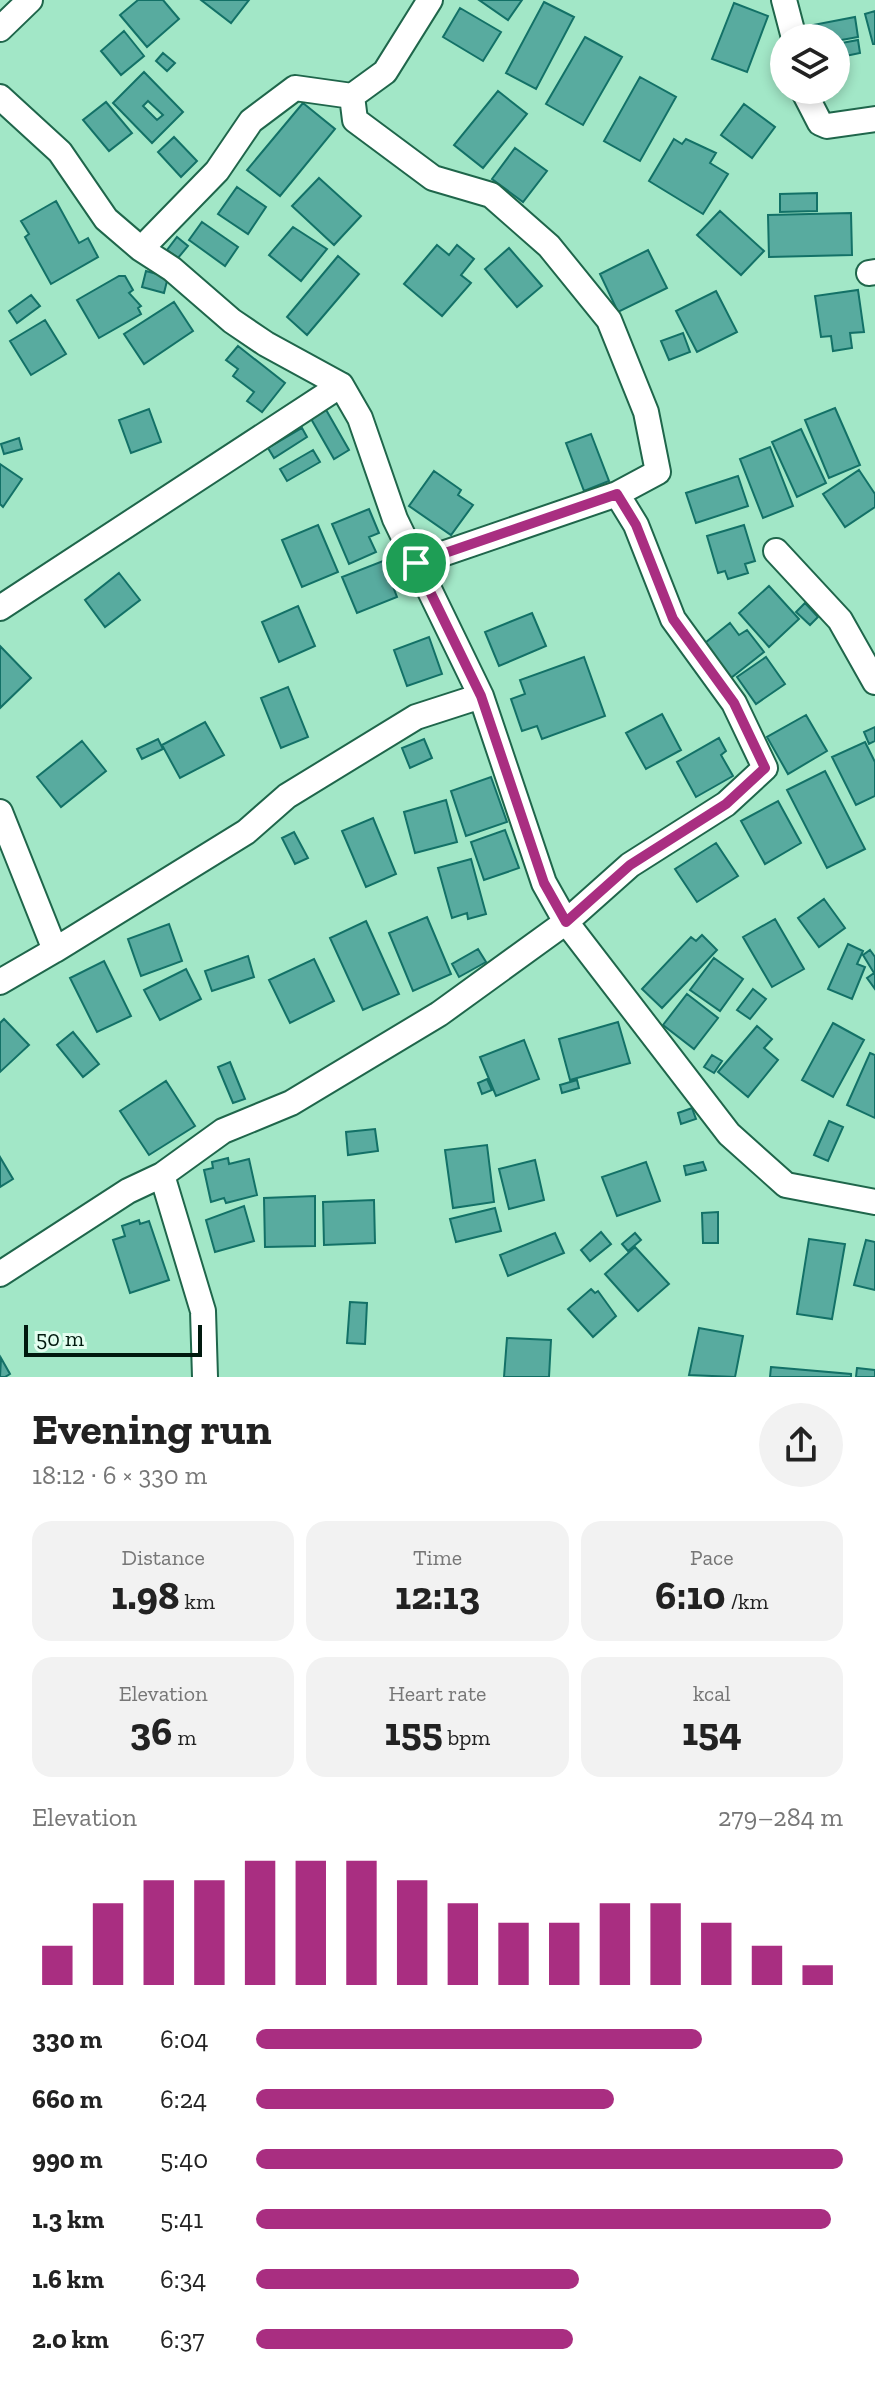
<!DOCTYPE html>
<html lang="en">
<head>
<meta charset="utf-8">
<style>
	:root { --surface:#fff; --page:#f2f2f2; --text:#222; --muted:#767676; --accent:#a92e81 }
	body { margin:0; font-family:"Zilla Slab",serif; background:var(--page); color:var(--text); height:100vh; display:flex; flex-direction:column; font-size:30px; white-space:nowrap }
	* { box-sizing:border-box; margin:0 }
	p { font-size:26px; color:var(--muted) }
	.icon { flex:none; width:44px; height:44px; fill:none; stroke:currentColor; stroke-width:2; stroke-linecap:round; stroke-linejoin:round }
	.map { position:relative; height:1377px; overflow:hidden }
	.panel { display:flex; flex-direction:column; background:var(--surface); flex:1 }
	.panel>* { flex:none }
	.fabs { position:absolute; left:770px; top:24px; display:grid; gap:16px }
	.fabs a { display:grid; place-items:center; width:80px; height:80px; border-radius:50%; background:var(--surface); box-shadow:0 4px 12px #0003; font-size:40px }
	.scale { position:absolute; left:24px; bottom:20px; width:178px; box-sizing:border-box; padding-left:8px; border:4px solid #00190e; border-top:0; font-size:22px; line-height:28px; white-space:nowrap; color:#00190e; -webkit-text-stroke:6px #e3fef0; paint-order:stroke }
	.pin { position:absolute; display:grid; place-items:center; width:68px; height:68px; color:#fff; margin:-34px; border:4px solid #fff; border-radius:50%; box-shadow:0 2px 8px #0007 }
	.round { display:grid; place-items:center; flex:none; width:84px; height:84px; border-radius:42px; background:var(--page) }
	.overview { display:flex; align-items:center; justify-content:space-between; height:136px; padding:0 32px }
	h1 { font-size:44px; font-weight:700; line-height:60px }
	.metrics { display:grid; grid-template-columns:repeat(3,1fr); gap:12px; height:136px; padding:8px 32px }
	.metrics div { display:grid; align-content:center; border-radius:20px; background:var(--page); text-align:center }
	.metrics b { font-size:40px; font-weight:700 }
	.metrics small { font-size:22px; font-weight:400 }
	.metrics p { font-size:22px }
	.chart { height:224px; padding:16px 32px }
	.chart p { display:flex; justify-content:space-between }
	.chart svg { width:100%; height:144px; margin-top:8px; stroke:var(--accent); stroke-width:6 }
	ul { padding:0 32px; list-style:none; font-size:26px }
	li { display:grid; grid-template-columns:128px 96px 1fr; align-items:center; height:60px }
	li i { height:20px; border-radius:10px; background:var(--accent) }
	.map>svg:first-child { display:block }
	.building { fill:#58ab9f; stroke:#137167; stroke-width:2; fill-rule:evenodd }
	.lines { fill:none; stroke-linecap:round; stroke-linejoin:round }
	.street-casing { stroke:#1f664b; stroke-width:28 }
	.street { stroke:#fff; stroke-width:24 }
	.route-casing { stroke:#fff; stroke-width:16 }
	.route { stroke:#a92e81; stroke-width:10 }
</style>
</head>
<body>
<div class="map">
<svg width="875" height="1377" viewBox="0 0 875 1377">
	<rect width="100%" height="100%" fill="#a2e7c7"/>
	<path class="building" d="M138,0H163L179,19L147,47L120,15Z
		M201,0H249L231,23Z
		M479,0H522L508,20Z
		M544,2L574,17L536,89L506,73Z
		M734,3L768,16L747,72L712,59Z
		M460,8L501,32L483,61L443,37Z
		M875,11V44H873L865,14Z
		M855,17L858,37L836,41V38H815L813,25Z
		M124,31L144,56L121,75L101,51Z
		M585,37L622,57L583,125L546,104Z
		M858,40L860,53L836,58V44Z
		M163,53L175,63L167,71L156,61Z
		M144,72L183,112L152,143L113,103ZM148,101L163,115L157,120L143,106Z
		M640,77L676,97L640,161L604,141Z
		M498,91L527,114L483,168L454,145Z
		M106,102L132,133L109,151L83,120Z
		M303,103L335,129L280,196L247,170Z
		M744,104L775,127L752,158L721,135Z
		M174,137L197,161L181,177L158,152Z
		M674,139L682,144L686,139L716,153L710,163L728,174L703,214L649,181Z
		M515,148L547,171L523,202L492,179Z
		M319,178L361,216L334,245L292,206Z
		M237,187L266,207L248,234L218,214Z
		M817,193V211L780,212V194Z
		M56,201L79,243L88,238L98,257L51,284L25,237L29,234L21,221Z
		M720,211L764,251L741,275L697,235Z
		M851,213L852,255L769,257L768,215Z
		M202,222L238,247L225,266L189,240Z
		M293,227L327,249L301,281L269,255Z
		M177,237L188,246L178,258L167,250Z
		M437,245L449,255L457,245L474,259L461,275L471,283L442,316L404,284Z
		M509,248L542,286L517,307L485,269Z
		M648,250L667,288L618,312L600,274Z
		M338,256L359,274L307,335L287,317Z
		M146,271L168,277L164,293L142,287Z
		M119,276H125L133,290L129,293L141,306L138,308L141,314L99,338L77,300Z
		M858,290L864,332L850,333L852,348L833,351L831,336L821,337L815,296Z
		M716,291L737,332L697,352L676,311Z
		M31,295L40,306L17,323L9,311Z
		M174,302L193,331L144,364L124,334Z
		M45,320L66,354L31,375L10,341Z
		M683,333L690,352L669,360L661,341Z
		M238,346L285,383L262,412L247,401L254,392L233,376L238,369L226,360Z
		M325,408L349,450L334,459L310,417Z
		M835,408L860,465L829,478L805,420Z
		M149,409L161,442L131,453L119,420Z
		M302,428L307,437L274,458L268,448Z
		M801,429L826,483L797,497L772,442Z
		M591,434L609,481L584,491L566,443Z
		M19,438L22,449L4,454L1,444Z
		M770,447L793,506L763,518L740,459Z
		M313,450L320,462L287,481L280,469Z
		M0,464L22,479L3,507L0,504Z
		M859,470L875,494V507L845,527L823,494Z
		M434,471L461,490L458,495L473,505L451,535L409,506Z
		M738,476L748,506L696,523L686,493Z
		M369,509L379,533L369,537L376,552L349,564L332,524Z
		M318,525L338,572L302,587L282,540Z
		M744,525L755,561L745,564L748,573L728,579L725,571L718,573L707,536Z
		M383,561L397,597L357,613L342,577Z
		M119,573L140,600L105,627L85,600Z
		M769,586L799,619L769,647L739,613Z
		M805,603L818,617L810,625L796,612Z
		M298,606L315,646L279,662L262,622Z
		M532,613L546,646L499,666L485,632Z
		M730,623L739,635L747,630L764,652L727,681L700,647Z
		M429,637L442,674L407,686L394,650Z
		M0,646L31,678L0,708Z
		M584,657L605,716L542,739L537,726L522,731L511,699L525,694L520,680Z
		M766,657L785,684L756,704L737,677Z
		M288,687L308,737L281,748L261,698Z
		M662,714L681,750L646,769L626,733Z
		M806,715L827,751L788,774L767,737Z
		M205,722L224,755L180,778L162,745Z
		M875,727V741L869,744L864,732Z
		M719,738L726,751L721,755L733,776L696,797L677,762Z
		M158,739L163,749L142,759L137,749Z
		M424,739L432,758L410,768L402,748Z
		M82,741L106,771L61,807L37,777Z
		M865,742L875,762V796L856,805L832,757Z
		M825,771L865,849L827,868L787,790Z
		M491,777L507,822L466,836L451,791Z
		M446,800L457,842L415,853L404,812Z
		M778,801L801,843L765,864L741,821Z
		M373,818L396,874L366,887L342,831Z
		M505,830L519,868L484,880L471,842Z
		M294,832L308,858L295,864L282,838Z
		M716,843L738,876L697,902L675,869Z
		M471,859L486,914L468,919L467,913L452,918L438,868Z
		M824,899L845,928L819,947L798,918Z
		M427,917L451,974L413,991L389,933Z
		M775,919L804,969L772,987L743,937Z
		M366,921L399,994L363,1010L330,938Z
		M169,924L182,961L141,976L128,939Z
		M702,935L717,950L662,1008L642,989L691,937L696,941Z
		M848,944L863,951L857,964L865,967L852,999L828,989Z
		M478,949L486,962L459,977L452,964Z
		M870,950L875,957V989L867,978L874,973L863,955Z
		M248,956L254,977L212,991L205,971Z
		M714,958L743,979L720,1011L690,990Z
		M314,959L334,1001L290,1023L269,980Z
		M104,961L131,1016L97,1032L70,978Z
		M186,969L201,999L160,1020L144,990Z
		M753,989L766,999L750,1019L737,1010Z
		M687,994L718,1018L694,1049L663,1025Z
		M4,1019L29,1045L0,1072V1023Z
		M618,1022L630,1063L570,1080L559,1039Z
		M833,1023L864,1040L833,1097L802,1080Z
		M757,1026L772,1039L764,1048L778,1060L748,1097L718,1072Z
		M73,1032L99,1064L83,1077L57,1045Z
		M524,1040L539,1079L496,1096L480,1057Z
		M870,1053L875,1055V1118L847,1105Z
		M712,1055L722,1061L714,1073L704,1067Z
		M230,1062L245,1099L233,1103L218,1067Z
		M487,1079L492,1090L482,1094L478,1083Z
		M577,1080L579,1088L562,1093L560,1085Z
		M166,1081L195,1126L149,1155L120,1111Z
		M692,1108L696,1119L681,1124L678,1113Z
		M829,1121L843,1127L828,1161L814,1155Z
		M375,1129L378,1151L348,1155L346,1132Z
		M487,1145L494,1202L453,1208L445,1150Z
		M0,1157L13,1179L0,1187Z
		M228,1158L229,1164L249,1159L257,1195L226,1203L224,1198L211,1202L204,1170L213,1168L212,1162Z
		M535,1160L544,1200L509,1209L499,1169Z
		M646,1162L660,1201L617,1216L602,1177Z
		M703,1162L706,1170L686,1175L684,1166Z
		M315,1196V1246L265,1247L264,1198Z
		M374,1200L375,1243L324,1245L323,1202Z
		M244,1206L254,1241L215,1252L206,1220Z
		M495,1208L501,1231L456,1242L450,1219Z
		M718,1212V1243H703L702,1213Z
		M139,1220L140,1224L149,1221L169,1280L130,1293L113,1240L125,1236L122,1226Z
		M601,1232L611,1244L590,1261L581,1250Z
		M555,1233L564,1253L508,1276L500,1255Z
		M635,1233L641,1240L628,1251L622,1244Z
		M809,1239L845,1244L832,1319L797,1314Z
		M866,1240L875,1242V1290L854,1285Z
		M635,1247L669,1284L638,1311L605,1274Z
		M591,1289L595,1293L598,1291L616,1316L593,1337L568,1309Z
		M350,1302L367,1303L365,1344L347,1343Z
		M699,1328L743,1336L735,1377L689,1375Z
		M507,1338L551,1340L549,1377H504Z
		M1,1358L10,1374L5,1377H0Z
		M771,1367L851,1374V1377H770Z
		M857,1368L875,1370V1377H856Z"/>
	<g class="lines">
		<g class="street-casing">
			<path id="street" d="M784,0L794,38
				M0,29L30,0
				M803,90L820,123L827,126L875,119
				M352,96L355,120L433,178L491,195L549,246L609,320L646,412L658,472L617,494
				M0,97L60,152L106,219L141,249L172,269L232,321L266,344L341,385L360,418L395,519L481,696L544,883L566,922L729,1134L786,1185L875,1202
				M141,249L217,171L251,121L295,88L352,96L385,72L430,0
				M869,273L875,272
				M776,551L840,620L875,682
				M0,608L341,385
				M0,812L55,950L246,832L287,796L416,717L481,696
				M0,982L55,950
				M162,1175L203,1311L205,1377
				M0,1274L128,1191L162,1175L223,1131L291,1103L439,1014L566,922L630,865L726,804L765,768L734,703L673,619L636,525L617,494L416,563"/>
		</g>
		<use href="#street" class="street"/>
	</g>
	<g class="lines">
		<g class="route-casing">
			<path id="route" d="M617,494L636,525L673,619L734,703L765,768L726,804L630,865L566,922L544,883L481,696L416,563Z"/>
		</g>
		<use href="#route" class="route"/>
	</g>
</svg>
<div class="fabs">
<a><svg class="icon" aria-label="layers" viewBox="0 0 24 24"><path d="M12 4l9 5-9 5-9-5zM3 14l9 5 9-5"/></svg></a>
</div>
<div class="scale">50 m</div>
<div class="pin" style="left:416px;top:563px;background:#1e9e55"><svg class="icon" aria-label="arrive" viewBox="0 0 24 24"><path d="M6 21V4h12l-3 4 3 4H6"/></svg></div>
</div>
<section class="panel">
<div class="overview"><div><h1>Evening run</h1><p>18:12 · 6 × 330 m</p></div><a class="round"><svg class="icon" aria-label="share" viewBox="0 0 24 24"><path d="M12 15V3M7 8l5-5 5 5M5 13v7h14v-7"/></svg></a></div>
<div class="metrics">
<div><p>Distance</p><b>1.98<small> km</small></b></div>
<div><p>Time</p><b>12:13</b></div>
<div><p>Pace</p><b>6:10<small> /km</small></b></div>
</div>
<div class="metrics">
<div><p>Elevation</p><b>36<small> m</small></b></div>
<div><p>Heart rate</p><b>155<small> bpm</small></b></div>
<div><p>kcal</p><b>154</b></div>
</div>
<div class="chart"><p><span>Elevation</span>279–284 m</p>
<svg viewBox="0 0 160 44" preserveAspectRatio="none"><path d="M5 44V32M15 44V19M25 44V12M35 44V12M45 44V6M55 44V6M65 44V6M75 44V12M85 44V19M95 44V25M105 44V25M115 44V19M125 44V19M135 44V25M145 44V32M155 44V38"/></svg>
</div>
<ul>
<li><b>330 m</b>6:04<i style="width:76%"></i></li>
<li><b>660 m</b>6:24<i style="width:61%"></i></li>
<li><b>990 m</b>5:40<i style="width:100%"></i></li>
<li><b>1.3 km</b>5:41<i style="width:98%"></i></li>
<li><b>1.6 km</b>6:34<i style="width:55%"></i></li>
<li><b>2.0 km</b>6:37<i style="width:54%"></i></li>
</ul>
</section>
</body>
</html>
